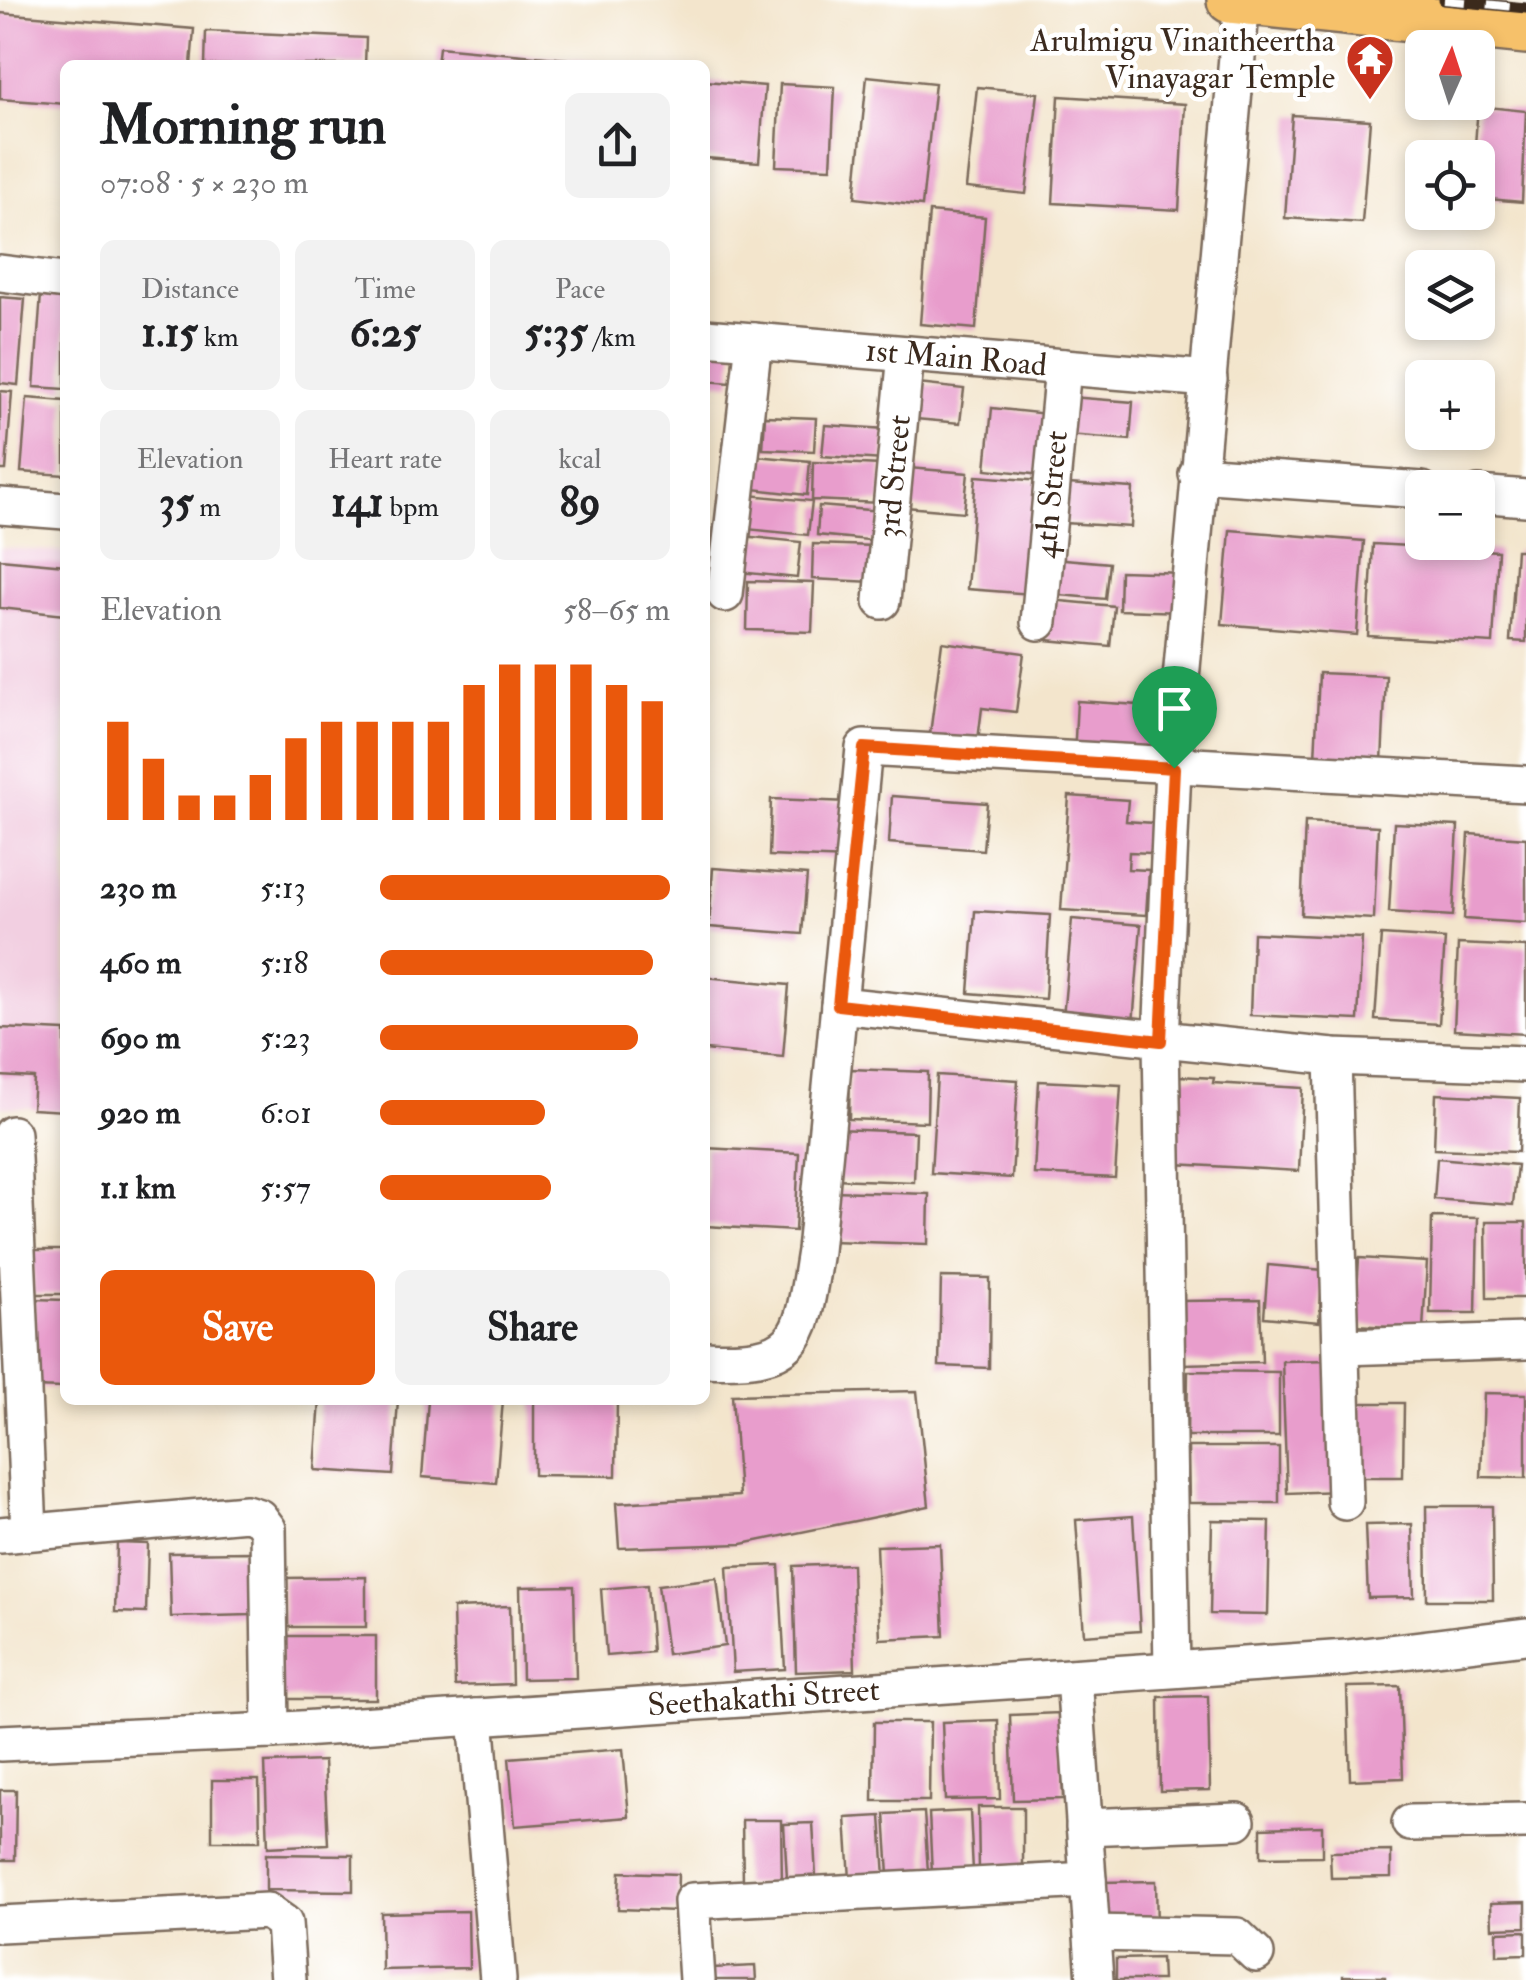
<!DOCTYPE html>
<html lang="en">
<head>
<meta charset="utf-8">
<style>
	:root { --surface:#fff; --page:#f2f2f2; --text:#202124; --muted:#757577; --accent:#ea580c }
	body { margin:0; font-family:"IM FELL Double Pica",serif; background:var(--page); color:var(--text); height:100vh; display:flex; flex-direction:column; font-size:38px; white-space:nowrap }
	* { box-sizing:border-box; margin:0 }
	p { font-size:32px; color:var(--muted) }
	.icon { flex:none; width:55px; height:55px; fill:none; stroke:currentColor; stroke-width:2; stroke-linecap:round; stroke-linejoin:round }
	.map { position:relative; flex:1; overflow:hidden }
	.sheet { position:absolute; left:60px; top:60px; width:650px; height:1345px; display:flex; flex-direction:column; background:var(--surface); border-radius:15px; box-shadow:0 5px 15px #0003 }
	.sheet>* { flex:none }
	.needle { width:65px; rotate:3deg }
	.buttons { position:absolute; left:1405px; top:30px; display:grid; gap:20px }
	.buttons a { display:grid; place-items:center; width:90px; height:90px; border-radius:15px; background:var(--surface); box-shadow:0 5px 15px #0003; font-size:50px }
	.pin { position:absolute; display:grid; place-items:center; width:85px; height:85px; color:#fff; margin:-102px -42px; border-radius:50% 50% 50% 0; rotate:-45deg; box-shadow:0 0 10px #0007 }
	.pin .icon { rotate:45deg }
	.round { display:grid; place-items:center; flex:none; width:105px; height:105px; border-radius:15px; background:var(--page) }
	.summary { display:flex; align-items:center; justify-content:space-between; height:170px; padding:0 40px }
	h1 { font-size:55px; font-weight:700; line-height:75px }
	.metrics { display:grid; grid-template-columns:repeat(3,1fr); gap:15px; height:170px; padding:10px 40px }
	.metrics div { display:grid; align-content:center; border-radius:15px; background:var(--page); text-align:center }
	.metrics b { font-size:42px; font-weight:700 }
	.metrics small { font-size:28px; font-weight:400 }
	.metrics p { font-size:28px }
	.chart { height:280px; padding:20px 40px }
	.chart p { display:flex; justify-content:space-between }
	.chart svg { width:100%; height:180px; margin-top:10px; stroke:var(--accent); stroke-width:6 }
	.cta { display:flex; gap:20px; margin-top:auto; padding:20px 40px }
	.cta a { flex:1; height:115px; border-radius:15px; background:var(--accent); color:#fff; font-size:40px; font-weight:700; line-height:115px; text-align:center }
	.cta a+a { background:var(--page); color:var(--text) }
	ul { padding:0 40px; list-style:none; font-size:32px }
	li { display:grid; grid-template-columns:160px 120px 1fr; align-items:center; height:75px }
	li i { height:25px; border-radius:12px; background:var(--accent) }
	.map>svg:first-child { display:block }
	.built { fill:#f2cfe1 }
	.building { fill:#e89dcc }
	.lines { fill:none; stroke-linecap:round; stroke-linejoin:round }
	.minor-casing { stroke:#7b6b5b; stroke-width:40 }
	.major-casing { stroke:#7b6b5b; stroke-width:50 }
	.minor { stroke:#fff; stroke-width:35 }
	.major { stroke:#f6c16b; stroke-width:45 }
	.rail-casing { stroke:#3b2a1e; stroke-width:11 }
	.rail { stroke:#fff; stroke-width:8; stroke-dasharray:22; stroke-linecap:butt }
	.route-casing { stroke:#fff; stroke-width:20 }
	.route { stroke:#ea580c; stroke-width:12 }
	.labels { text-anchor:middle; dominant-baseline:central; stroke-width:9; stroke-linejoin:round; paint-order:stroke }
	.poi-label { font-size:32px; fill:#3b2a1e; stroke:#fff; text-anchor:end }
	.street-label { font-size:32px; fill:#3b2a1e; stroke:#fff }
</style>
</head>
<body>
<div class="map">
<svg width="1526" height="1980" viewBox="0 0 1526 1980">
	<rect width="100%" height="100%" fill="#fff"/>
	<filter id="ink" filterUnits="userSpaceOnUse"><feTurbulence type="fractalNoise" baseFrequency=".01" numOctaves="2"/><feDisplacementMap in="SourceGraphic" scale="20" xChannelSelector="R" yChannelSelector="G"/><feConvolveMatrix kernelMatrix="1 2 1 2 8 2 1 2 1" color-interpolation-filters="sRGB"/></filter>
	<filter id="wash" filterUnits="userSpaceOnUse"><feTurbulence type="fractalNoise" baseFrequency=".0048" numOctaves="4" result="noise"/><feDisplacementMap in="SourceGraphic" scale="40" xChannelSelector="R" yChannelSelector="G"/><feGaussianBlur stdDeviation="2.25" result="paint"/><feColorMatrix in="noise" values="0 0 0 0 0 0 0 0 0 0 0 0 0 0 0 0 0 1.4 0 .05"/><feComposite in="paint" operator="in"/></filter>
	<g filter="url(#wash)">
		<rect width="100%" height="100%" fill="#f3e5cc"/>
		<path class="built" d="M0,548L65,552V1109L0,1107Z"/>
		<g id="blocks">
			<path class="building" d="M0,13L194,29L191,65H65V104L0,99Z
				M206,31L366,38L365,65H205Z
				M439,47L598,62V65H437Z
				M867,76L935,83L922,206L855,198Z
				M705,81L765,86L759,162L705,158Z
				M780,84L835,87L831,168L776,166Z
				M977,87L1038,93L1026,194L966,188Z
				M1059,96L1185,104L1179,210L1053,203Z
				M1478,106L1526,111L1522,202L1478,198V158H1474Z
				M1292,115L1370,120L1362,223L1285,218Z
				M929,212L985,217L976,329L920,324Z
				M41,294L65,296V389L34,387Z
				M0,297L25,299L18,385L0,383Z
				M705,344L734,346L731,383L705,381Z
				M909,383L964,389L960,423L905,418Z
				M0,391L12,392L6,470H0Z
				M1070,397L1133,402L1130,440L1068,435Z
				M27,398L65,401V475L21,472Z
				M992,408L1048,414L1042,475L986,469Z
				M765,416L816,418L814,451L763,449Z
				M825,425L886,429L884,460L822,456Z
				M756,456L810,461L807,495L753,489Z
				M813,462L882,465L881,503L812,500Z
				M909,468L968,473L964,512L906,507Z
				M976,476L1042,481L1033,594L967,589Z
				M1067,484L1133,488L1131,527L1064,523Z
				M749,495L812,501L808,535L746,529Z
				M819,506L881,511L878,541L817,535Z
				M1230,530L1364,541L1357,635L1222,624Z
				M742,536L801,542L797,578L739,572Z
				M813,544L875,546L873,582L812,579Z
				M1373,544L1498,551L1493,643L1368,636Z
				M1516,550H1526V642L1510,641Z
				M1053,558L1109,563L1105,599L1049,594Z
				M0,559L65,565V615L0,608Z
				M1120,571L1185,573L1183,612L1119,610Z
				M748,581L814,583L812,632L747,630Z
				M1050,600L1114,606L1110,646L1047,640Z
				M942,642L1024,653L1016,712L982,708L977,748L929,742Z
				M1319,673L1386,676L1382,762L1315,759Z
				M1077,701L1154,706L1151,762L1074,757Z
				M892,796L987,803L983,850L889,843Z
				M1069,796L1128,800L1126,821L1153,823L1151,853L1129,852L1128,869L1149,870L1146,915L1061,910Z
				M771,799L851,802L850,859L769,856Z
				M1305,822L1378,826L1374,919L1301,915Z
				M1394,823L1458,826L1453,916L1389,912Z
				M1469,834L1526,838V923L1464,919Z
				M713,868L807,875L802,934L709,927Z
				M975,911L1050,915L1045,999L969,993Z
				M1072,919L1141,925L1133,1024L1063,1018Z
				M1253,933L1362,938L1358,1020L1250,1015Z
				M1381,935L1445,939L1439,1024L1375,1020Z
				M1458,944L1526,947V1034L1454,1030Z
				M705,977L789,985L783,1057L705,1050Z
				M0,1028L65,1031V1111L32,1109L34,1078L0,1076Z
				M850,1069L928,1072L927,1122L849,1119Z
				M937,1075L1018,1080L1012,1178L931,1173Z
				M1179,1076L1214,1078L1213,1083L1303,1088L1299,1171L1175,1164Z
				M1039,1081L1121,1085L1115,1178L1034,1174Z
				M1436,1094L1520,1098L1518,1152L1434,1149Z
				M835,1129L916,1132L914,1182L833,1179Z
				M705,1148L799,1153L795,1231L705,1226Z
				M1437,1158L1517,1165L1513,1205L1434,1199Z
				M832,1191L929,1194L928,1244L830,1241Z
				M1432,1217L1478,1218L1476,1313H1430Z
				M1486,1222H1526V1298H1487Z
				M33,1250H65V1294H33Z
				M1359,1258L1427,1262L1423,1329L1355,1325Z
				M1268,1265L1323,1270L1319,1322L1264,1317Z
				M941,1277L990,1278L989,1368L939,1366Z
				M34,1299L65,1300V1388L31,1387Z
				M1260,1300L1262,1362L1183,1364L1181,1301Z
				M1335,1360L1339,1491L1287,1493L1282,1361Z
				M1188,1371L1279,1372V1436H1187Z
				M917,1391L929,1506L742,1544L619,1548L616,1503L739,1496L732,1395Z
				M1484,1393L1526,1394V1478L1481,1477Z
				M320,1400H398L393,1475L315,1470Z
				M428,1400H503L496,1483L422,1477Z
				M534,1400H617L616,1476L534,1475Z
				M1359,1403H1404L1403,1477H1358Z
				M1188,1447H1279V1503H1189Z
				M1426,1506H1492L1493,1600H1427Z
				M1133,1516L1140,1631L1084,1635L1076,1520Z
				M1212,1520L1270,1521L1268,1615L1210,1614Z
				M1412,1524L1414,1597L1368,1598L1365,1525Z
				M117,1543L148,1544L146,1613L115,1612Z
				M940,1544L944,1636L880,1639L876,1546Z
				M250,1552L252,1615L171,1617L169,1553Z
				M852,1564L855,1670L796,1672L793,1566Z
				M779,1565L785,1669L733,1672L727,1567Z
				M366,1577V1627H284L283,1578Z
				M717,1578L725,1646L667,1654L658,1585Z
				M647,1585L652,1652L606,1656L601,1589Z
				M574,1586L576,1678L522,1679L520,1587Z
				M510,1606L512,1684L455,1686L453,1608Z
				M279,1636H376V1699H279Z
				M1400,1686L1403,1778L1350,1780L1347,1687Z
				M1208,1696L1210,1790L1160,1791L1159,1697Z
				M1060,1713L1063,1799L1013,1800L1010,1715Z
				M998,1720L1000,1799L945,1800L942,1722Z
				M874,1722H930L929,1801H873Z
				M623,1749L629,1817L515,1826L509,1758Z
				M324,1761L328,1844L268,1847L265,1763Z
				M212,1780H259L260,1841H212Z
				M0,1790H16L15,1860H0Z
				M978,1807H1023V1871H979Z
				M970,1811L973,1871L932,1873L929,1813Z
				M924,1812L928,1872L889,1875L885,1814Z
				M881,1816L885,1877L850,1879L846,1818Z
				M742,1820H781L782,1883L743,1884Z
				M813,1823L816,1878L787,1879L784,1824Z
				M1322,1826V1856L1261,1857V1828Z
				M1391,1851V1877L1331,1878L1330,1852Z
				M266,1854L353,1855V1891L266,1890Z
				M620,1872L678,1874L677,1911L618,1909Z
				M1156,1881L1157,1930L1102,1931V1882Z
				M1526,1902V1927L1492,1928L1491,1903Z
				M468,1911L469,1968L382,1970L381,1913Z
				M1526,1931V1954L1497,1955V1932Z
				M1161,1958L1162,1980H1116V1959Z
				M755,1966L756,1980H712V1968Z
				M1343,1976L1385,1977V1980H1343Z"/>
		</g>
	</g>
	<g filter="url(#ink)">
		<use href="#blocks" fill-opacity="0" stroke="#7b6b5b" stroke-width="2.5"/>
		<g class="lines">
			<g class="minor-casing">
				<g id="minor">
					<path d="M0,273L65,281"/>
					<path id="s1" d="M705,337L1209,379"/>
					<path d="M1197,474L1422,490"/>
					<path d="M1478,494L1526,498"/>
					<path d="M0,506L65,511"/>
					<path d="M725,594L754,341"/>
					<path id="s2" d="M882,601L906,354"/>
					<path id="s3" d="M1039,622L1063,367"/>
					<path d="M839,1005L1333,1057L1526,1064"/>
					<path d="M1333,1057L1345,1502"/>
					<path d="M12,1134L29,1532"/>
					<path d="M1342,1347L1526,1341"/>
					<path d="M705,1359C804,1364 801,1337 815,1251L864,748L1526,784"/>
					<path d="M0,1535L246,1513L259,1517L268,1529L271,1731"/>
					<path d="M1172,1669L1161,1041L1173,768L1242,1"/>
					<path d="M1074,1677L1095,1980"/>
					<path d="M476,1717L498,1980"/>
					<path id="s4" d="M0,1743L271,1731L1347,1658L1526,1636"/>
					<path d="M1410,1823L1526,1821"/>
					<path d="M1084,1827L1237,1821"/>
					<path d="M0,1924L267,1911L284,1923L288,1980"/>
					<path d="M1092,1933L1237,1936L1256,1954"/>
					<path d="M697,1980L692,1901L1088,1880"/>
				</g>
			</g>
			<g class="major-casing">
				<path id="major" d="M1230,0L1526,31"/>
			</g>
			<use href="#minor" class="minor"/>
			<use href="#major" class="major"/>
			<g class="rail-casing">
				<path id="rail" d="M1444,0L1526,8"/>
			</g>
			<use href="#rail" class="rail"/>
		</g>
	</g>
	<g class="lines" filter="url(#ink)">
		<g class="route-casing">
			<path id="route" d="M864,748L1174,768L1161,1041L838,1005Z"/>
		</g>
		<use href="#route" class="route"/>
	</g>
	<defs>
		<g id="temple-pin" transform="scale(2.5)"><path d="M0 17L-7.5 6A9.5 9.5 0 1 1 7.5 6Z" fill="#c8321e" stroke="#fff"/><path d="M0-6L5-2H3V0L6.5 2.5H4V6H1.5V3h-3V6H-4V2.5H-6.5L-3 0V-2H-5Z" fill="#fff"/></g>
	</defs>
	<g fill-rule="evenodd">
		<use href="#temple-pin" x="1370" y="59"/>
	</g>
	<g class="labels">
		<g class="poi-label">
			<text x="1335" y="41">Arulmigu Vinaitheertha<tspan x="1335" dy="37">Vinayagar Temple</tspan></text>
		</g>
		<g class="street-label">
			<text stroke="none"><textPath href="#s1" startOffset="252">1st Main Road</textPath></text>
			<text stroke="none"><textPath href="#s2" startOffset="125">3rd Street</textPath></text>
			<text stroke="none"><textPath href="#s3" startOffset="128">4th Street</textPath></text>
			<text stroke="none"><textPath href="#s4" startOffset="765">Seethakathi Street</textPath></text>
		</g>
	</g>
</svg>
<div class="buttons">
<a><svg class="needle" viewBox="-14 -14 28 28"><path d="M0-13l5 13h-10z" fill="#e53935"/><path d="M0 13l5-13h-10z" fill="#757577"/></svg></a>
<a><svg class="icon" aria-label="locate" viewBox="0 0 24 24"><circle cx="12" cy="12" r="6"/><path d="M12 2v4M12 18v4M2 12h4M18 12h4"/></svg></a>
<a><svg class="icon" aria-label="layers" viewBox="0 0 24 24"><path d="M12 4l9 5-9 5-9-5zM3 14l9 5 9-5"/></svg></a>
<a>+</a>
<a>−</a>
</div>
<div class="pin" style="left:1174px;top:768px;background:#1e9e55"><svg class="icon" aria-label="arrive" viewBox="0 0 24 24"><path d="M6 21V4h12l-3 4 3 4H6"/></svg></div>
<section class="sheet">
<div class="summary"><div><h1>Morning run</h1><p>07:08 · 5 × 230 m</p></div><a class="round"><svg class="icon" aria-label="share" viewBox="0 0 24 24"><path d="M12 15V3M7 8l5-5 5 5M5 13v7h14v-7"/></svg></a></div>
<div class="metrics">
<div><p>Distance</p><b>1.15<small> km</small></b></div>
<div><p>Time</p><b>6:25</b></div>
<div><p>Pace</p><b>5:35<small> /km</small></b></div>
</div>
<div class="metrics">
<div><p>Elevation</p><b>35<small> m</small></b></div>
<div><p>Heart rate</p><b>141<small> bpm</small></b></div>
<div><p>kcal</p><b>89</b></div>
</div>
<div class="chart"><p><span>Elevation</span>58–65 m</p>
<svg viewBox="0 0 160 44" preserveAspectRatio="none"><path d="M5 44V20M15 44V29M25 44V38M35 44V38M45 44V33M55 44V24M65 44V20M75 44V20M85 44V20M95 44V20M105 44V11M115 44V6M125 44V6M135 44V6M145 44V11M155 44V15"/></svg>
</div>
<ul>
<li><b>230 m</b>5:13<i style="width:100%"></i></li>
<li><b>460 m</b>5:18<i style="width:94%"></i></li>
<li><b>690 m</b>5:23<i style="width:89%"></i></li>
<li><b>920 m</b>6:01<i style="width:57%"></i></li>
<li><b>1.1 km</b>5:57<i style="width:59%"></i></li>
</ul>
<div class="cta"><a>Save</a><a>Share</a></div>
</section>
</div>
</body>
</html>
